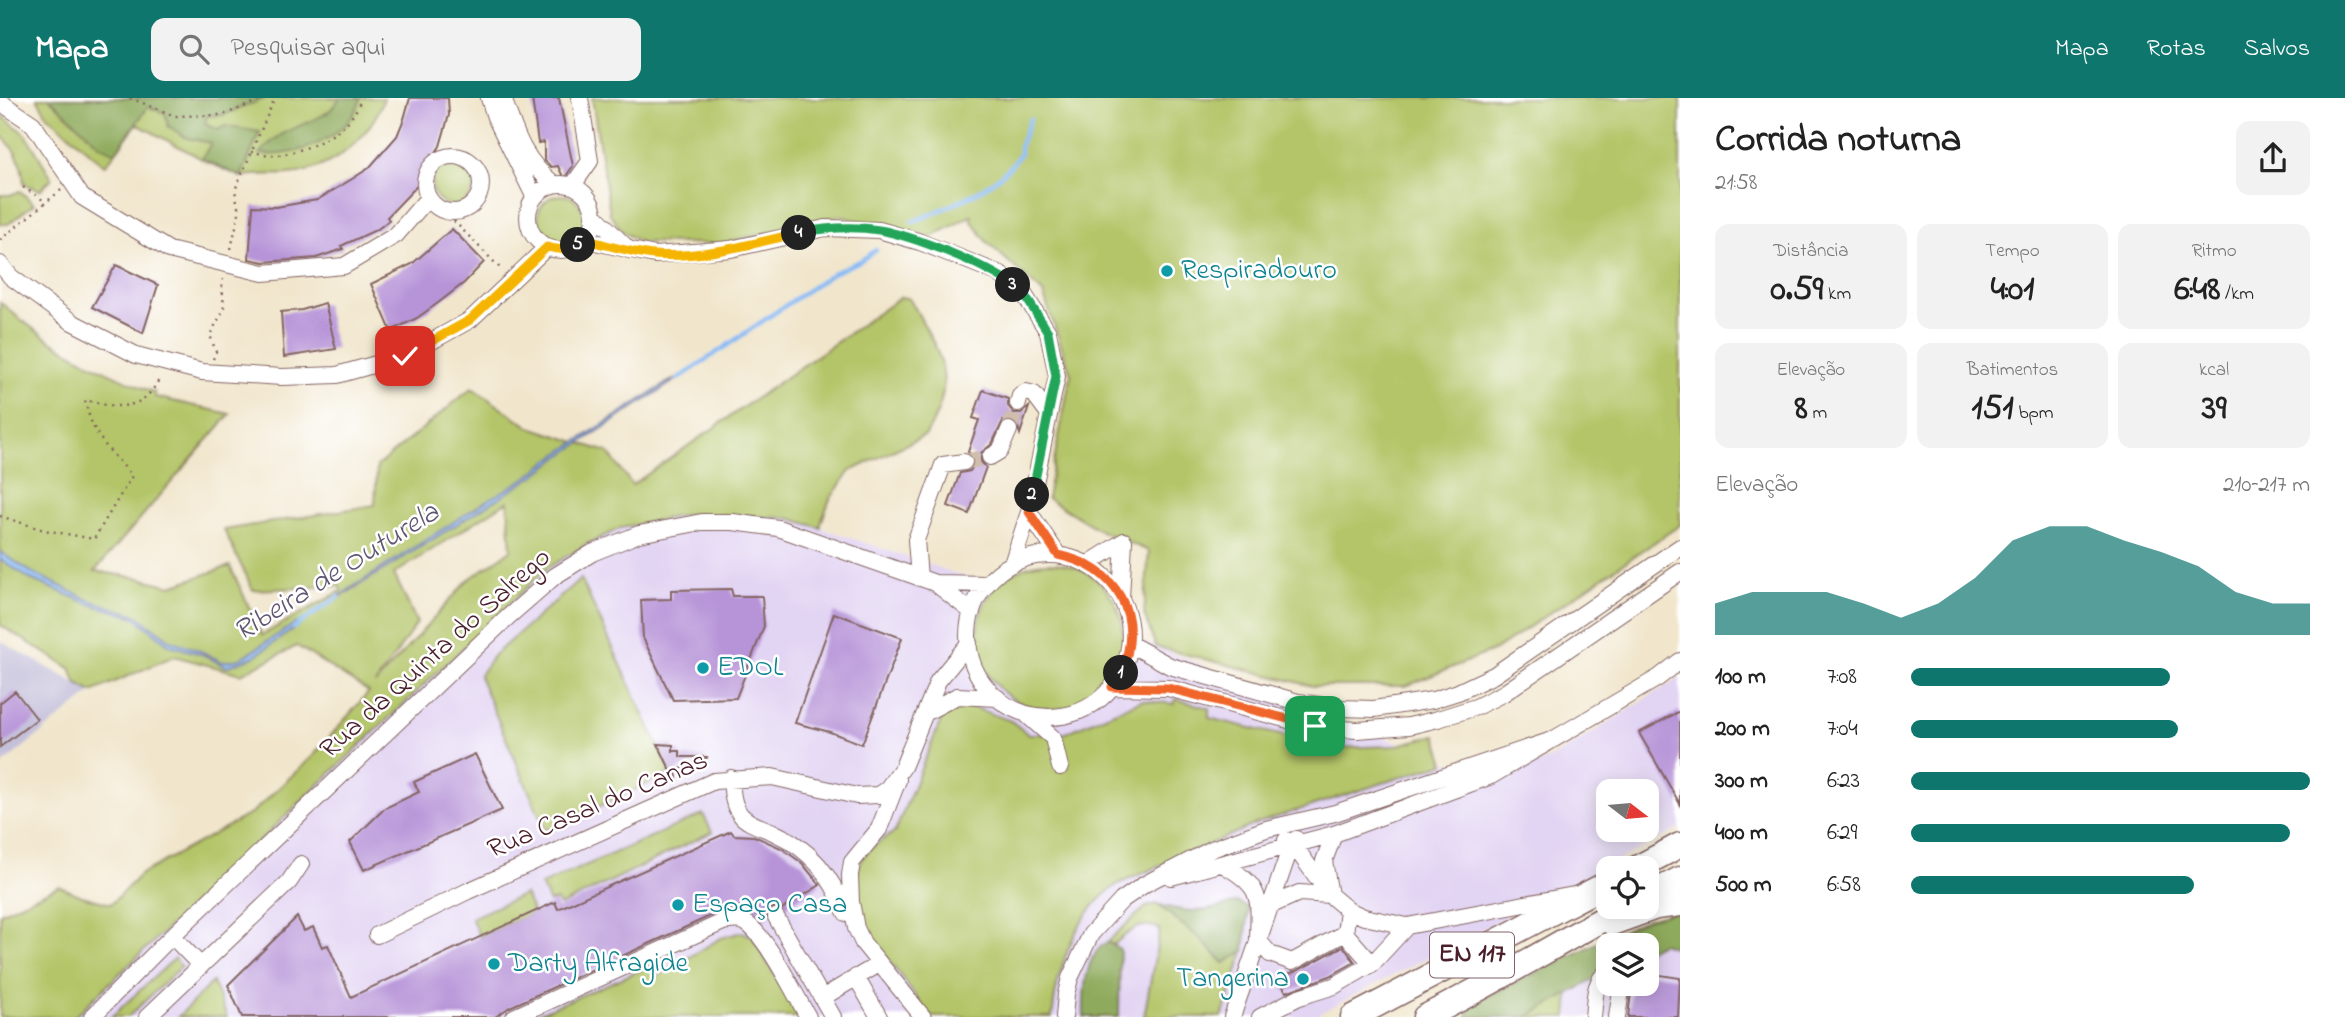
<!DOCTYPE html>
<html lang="pt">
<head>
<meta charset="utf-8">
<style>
	:root { --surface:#fff; --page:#f2f2f2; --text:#222; --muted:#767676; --accent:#0f766e }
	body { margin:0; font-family:"Indie Flower",sans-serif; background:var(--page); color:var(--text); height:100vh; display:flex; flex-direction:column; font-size:26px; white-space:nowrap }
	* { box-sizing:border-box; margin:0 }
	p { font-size:23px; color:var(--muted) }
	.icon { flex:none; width:38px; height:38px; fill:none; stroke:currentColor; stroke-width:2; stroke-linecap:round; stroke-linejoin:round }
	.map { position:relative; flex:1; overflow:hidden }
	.drawer { display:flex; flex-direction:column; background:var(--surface); width:665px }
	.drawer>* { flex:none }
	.needle { width:46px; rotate:106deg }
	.controls { position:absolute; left:1596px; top:681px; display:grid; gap:14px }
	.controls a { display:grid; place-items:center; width:63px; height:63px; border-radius:14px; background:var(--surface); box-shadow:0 4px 18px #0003; font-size:35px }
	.pin { position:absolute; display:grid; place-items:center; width:60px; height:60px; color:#fff; margin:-30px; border-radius:14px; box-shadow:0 4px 10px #0006 }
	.km { position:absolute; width:35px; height:35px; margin:-18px; border-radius:50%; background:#222; color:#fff; font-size:19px; line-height:35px; text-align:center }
	.round { display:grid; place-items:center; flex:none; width:74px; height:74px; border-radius:14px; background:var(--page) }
	.summary { display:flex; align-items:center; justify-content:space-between; height:119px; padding:0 35px }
	h1 { font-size:38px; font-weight:700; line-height:52px }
	.figures { display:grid; grid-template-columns:repeat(3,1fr); gap:10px; height:119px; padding:7px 35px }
	.figures div { display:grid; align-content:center; border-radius:14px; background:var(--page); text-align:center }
	.figures b { font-size:35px; font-weight:700 }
	.figures small { font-size:19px; font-weight:400 }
	.figures p { font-size:19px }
	.chart { height:196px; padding:14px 35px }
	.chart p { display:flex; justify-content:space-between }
	.chart svg { width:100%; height:126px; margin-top:7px; fill:var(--accent); opacity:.7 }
	ul { padding:0 35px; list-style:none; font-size:23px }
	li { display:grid; grid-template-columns:112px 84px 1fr; align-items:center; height:52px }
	li i { height:18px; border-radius:9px; background:var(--accent) }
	header { display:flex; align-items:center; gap:42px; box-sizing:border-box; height:98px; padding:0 35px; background:var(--accent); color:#fff }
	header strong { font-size:33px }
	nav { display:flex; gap:38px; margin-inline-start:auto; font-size:24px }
	.search { width:490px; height:63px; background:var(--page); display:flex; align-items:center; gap:18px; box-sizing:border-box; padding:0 24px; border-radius:14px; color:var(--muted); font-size:26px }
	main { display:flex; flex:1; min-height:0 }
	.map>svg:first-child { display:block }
	.built { fill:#e2d4f3; fill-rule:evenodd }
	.industrial { fill:#c5c0da }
	.green { fill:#b3c568; stroke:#7e724a; stroke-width:2; fill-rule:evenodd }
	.forest { fill:#8eaa5c; stroke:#6c6444; stroke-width:2 }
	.water { fill:#8abbf6; stroke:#6a6d90; stroke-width:2 }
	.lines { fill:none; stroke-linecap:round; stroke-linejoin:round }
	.stream { stroke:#8abbf6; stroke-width:4.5 }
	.building { fill:#b794d8 }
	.minor-tunnel { stroke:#d0beac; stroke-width:16; stroke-dasharray:16 8; stroke-linecap:butt }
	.minor-casing { stroke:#846563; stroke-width:18 }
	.highway-casing { stroke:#846563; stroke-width:27 }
	.path { stroke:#846563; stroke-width:2.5; stroke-dasharray:2 5; stroke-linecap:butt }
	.minor { stroke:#fff; stroke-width:16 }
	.highway { stroke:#fff; stroke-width:24 }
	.split-1-casing { stroke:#fff; stroke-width:14 }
	.split-2-casing { stroke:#fff; stroke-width:14 }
	.split-3-casing { stroke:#fff; stroke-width:14 }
	.split-4-casing { stroke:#fff; stroke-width:14 }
	.split-5-casing { stroke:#fff; stroke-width:14 }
	.split-6-casing { stroke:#fff; stroke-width:14 }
	.split-1 { stroke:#f0652b; stroke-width:9 }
	.split-2 { stroke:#f0652b; stroke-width:9 }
	.split-3 { stroke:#22a559; stroke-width:9 }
	.split-4 { stroke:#22a559; stroke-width:9 }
	.split-5 { stroke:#f5b400; stroke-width:9 }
	.split-6 { stroke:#f5b400; stroke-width:9 }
	.culture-dot { fill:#0f9aa8; stroke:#fff; stroke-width:2.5 }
	.labels { text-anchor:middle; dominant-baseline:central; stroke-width:5; stroke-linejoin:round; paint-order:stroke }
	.shield { fill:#fff; stroke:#80626b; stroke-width:2 }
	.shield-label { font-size:26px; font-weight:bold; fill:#4a1f2b }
	.culture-label { font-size:28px; fill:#0d838f; stroke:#fff; text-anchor:start }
	.street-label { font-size:28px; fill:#4a1f2b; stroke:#fff }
	.water-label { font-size:30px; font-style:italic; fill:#605672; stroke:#fff }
</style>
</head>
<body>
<header>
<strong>Mapa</strong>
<div class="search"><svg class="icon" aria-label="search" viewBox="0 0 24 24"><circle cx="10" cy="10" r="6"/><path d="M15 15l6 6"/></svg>Pesquisar aqui</div>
<nav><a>Mapa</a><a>Rotas</a><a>Salvos</a></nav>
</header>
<main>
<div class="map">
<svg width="1680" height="919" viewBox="0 0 1680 919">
	<rect width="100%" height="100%" fill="#fff"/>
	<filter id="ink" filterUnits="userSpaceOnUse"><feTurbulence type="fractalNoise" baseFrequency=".0143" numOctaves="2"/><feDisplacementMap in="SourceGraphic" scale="14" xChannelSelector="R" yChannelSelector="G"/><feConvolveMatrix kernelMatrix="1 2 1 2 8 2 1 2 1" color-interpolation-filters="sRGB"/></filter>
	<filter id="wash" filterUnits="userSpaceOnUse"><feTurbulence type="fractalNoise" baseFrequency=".00686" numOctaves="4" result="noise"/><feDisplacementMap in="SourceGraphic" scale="28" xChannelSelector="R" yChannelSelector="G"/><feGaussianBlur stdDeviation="1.57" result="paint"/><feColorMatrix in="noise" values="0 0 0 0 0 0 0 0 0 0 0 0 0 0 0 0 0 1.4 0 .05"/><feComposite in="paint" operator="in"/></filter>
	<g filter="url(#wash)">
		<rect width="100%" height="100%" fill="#f1e6cc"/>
		<path class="built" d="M689,416L788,420L821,430L987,486L1156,549L1498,684L1557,657L1680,579V730L1312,919H74L546,471L587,446L621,430ZM1608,693H1647V732H1608Z
			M1659,845L1680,851V919H1567L1569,896L1608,874V886H1647V852Z"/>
		<path class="industrial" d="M0,543L92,594L0,668Z"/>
		<path class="green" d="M37,0H384C370,40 333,72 290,76C273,78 257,74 241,79L202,61L137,26L105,68L47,17Z
			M592,0H1680V427L1495,552L1406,588H1312L1156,549L1144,516L1149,453L1103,434L1047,400L1071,276L1043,195L987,144L971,122L972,117L932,139L839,118L719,146L640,144L623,134L610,116Z
			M0,16L26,37L52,80L40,92L24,86C22,65 17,51 0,37Z
			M432 86a21 21 0 1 1 42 0a21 21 0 1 1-42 0Z
			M20,93L34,106L8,126H0V97H10Z
			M538 120a23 23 0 1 1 46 0a23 23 0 1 1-46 0Z
			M901,199L910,201C938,254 961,278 926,337L850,373L830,401L821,425V430L788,420L689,416L621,430L587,446L546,471L74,919H0V815L59,788L82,798L111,806L141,776L252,715L313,658L369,594L297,548L241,576L174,558L92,594L77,586L71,571L0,527V204C48,247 97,271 155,295V299L230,316L95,473L139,480L171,488L230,468L262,537L341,493L340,488L253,492L224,432L375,407L377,368L472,290L530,329L608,354L632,387ZM508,403L511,452L468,482L375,586L417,525L394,476Z
			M977 538a73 73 0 1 1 146 0a73 73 0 1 1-146 0Z
			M581,481L671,675L546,733L479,578L494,557Z
			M1176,601L1209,610V620L1334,650L1394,648L1436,637L1445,665L1258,725L1118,786C1075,815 1057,870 1052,919H931L867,833C860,819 853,777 861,763C868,751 884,740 895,734L942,620L963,609L975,610L1011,623L1028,636H1063L1142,602L1174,606Z
			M703,716L712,734L560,808L557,802L549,804L541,787Z
			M525,796L533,815L480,839L471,820Z
			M1157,806L1199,840L1224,865L1244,853L1222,919H1144L1160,831C1140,821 1128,835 1113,847L1107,844L1146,809Z
			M742,834L752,838L799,919H530L650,868L658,878L721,840Z
			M175,860L181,869L128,919H111Z
			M212,883L227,919H178L212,884Z
			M1569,896L1567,919H1527Z"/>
		<path class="forest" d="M49,0H266L223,17L207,18L205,26L218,32L225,28L260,34L241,79L202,61L211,45L187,40L168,28L165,15L148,9L115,55L99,47Z
			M340,0H361C350,39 298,60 260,56C280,31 300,30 325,16C331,13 336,5 340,0Z
			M1237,804L1249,810L1244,853L1224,865L1199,840L1157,806C1188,816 1206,815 1237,804Z
			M1680,812V851L1661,845L1647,853V847H1608V874L1527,919H1466L1475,904L1647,821Z
			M1107,844L1120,851L1119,919H1084C1083,895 1084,857 1107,844Z"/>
		<path class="water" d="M682,278L559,359L534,378L334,503L333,502L486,403L529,378L550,361L667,285Z
			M0,454L31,474L89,502L136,517L170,542L201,553L222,564L240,561L296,525L298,528L253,559L226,569L204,557L170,547L134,519L90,506L30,481L0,461Z"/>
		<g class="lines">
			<path class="stream" d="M912,124C951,108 996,91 1020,56V47L1030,21
				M678,281L833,175L860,163L876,152
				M293,530L338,499"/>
		</g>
		<g id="blocks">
			<path class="building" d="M410,0H448L449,17L440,48L423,75L424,77L414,91L387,119L389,122L378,131L341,148L343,151L316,160L264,164L249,161L253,108L276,109L317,102L352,81L369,70L397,38L404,21Z
				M532,0H559L573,68L564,81L558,68L551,69L544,62V44L538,45Z
				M452,131L484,164L464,185L438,205L417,220L391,233L371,186L412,166Z
				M116,167L158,187L143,235L92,209Z
				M325,205L336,251L284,259L281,214L302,212Z
				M983,292L1008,301V308L1014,315H1021L1029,309L1020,336L1017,325L1012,322L1003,323L992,346L981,355V364L986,369L969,416L948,408L960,375L970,373L974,367L973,358L968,354L979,322L973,320Z
				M731,491L733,498H762L764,528L736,600L673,602L643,540L641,502L671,501V492Z
				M834,515L902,540L862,646L830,634L795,625Z
				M15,593L37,621L0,649V605Z
				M1680,613V706L1639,635Z
				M658,646L673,647V653H680V659H708L676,673L677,681L675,682Z
				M475,656L502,712L364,772L350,744L385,710L419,694L414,684Z
				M731,733L734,737L754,738L781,750L802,765L820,787L782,811L777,809L770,810L767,814L766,821L762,824L759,818L745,810L736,809L719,814L510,909L495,919H242L228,887L297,819L304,833L313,829L322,849L328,847L351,899L555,804L558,811Z
				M1343,848L1355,864L1330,878L1286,894L1281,884L1289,879L1288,876L1297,873Z
				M1647,875L1680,880L1678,919H1628L1632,886H1647Z"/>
		</g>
	</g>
	<g filter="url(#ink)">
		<use href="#blocks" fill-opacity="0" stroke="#846563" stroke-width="2"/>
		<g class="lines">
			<path class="minor-tunnel" d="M1009,332L1018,305
				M964,364L990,359"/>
			<g class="minor-casing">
				<path id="minor" d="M489,0L495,19L534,98
					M503,0C516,36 523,62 554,86
					M0,4L33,26L82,99L169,152L263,175L344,168L396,137L428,100
					M425 86a28 28 0 1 1 56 0a28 28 0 1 1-56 0Z
					M528 119a33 33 0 1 1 66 0a33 33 0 1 1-66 0Z
					M573,87L590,63L580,0
					M595,118L629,152
					M586,142L655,157L731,151L825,130L879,132L920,144L968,163L998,175L1022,193L1048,234L1057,278L1029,414L1012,466
					M0,166L11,179L72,224L136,257L202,274L282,279L337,277L405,258L470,222L547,149
					M1018,305L1020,298L1026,294L1034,296L1049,316
					M990,359L1000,353L1009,332
					M1029,414L1058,457
					M968 538a81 81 0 1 1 162 0a81 81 0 1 1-162 0Z
					M1088,466L1124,443
					M919,480L916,442L943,367L964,364
					M935,485L987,486
					M1121,500L1124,443
					M1130,546L1170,568L1298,604L1340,610L1374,611L1433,602L1458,594L1494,577L1680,449
					M1112,589L1168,590L1315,629L1357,632L1409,628L1438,621L1476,609L1504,595L1680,474
					M925,615L957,598L998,600
					M1027,617L1053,640L1060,669
					M731,680C732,692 732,706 740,716C747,726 762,729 773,734C811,751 831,777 846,815
					M898,682L879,731L852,764L850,777L851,804L856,830L863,845L923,919
					M1334,736L1324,763L1330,797L1348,812L1364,819L1407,828L1574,797
					M1286,742L1292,745L1326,792
					M1222,766C1263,789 1259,799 1258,842L1270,856L1292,864L1345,835L1348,812
					M1171,779L1334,736L1491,678L1658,580L1680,563
					M1272,807L1299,795L1330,797
					M776,819L833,919
					M1345,835L1372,866
					M377,837L468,793L714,683L772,679L857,698L878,697L887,691L903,669L938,583L969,545
					M172,838L201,868
					M856,879L879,919
					M822,900L879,866
					M92,919L172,838L508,519L555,478L592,455L639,436L702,424H733L778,430L935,485L972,514
					M147,919L289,784L301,766
					M514,919L723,824C730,823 737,821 744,824C764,833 796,898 808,919
					M1064,919L1066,896L1070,880L1091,836L1122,802L1145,786L1212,751L1266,731L1335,715L1552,642
					M1232,919L1292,745L1296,741
					M1260,919L1299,899L1334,888L1372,866L1407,828
					M1593,919C1595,904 1593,882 1608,874
					M1617,919L1622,886"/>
			</g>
			<g class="highway-casing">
				<path id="highway" d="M1637,770L1680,747
					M1647,798L1680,781
					M1612,825L1656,809L1680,806
					M1353,919L1608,785
					M1425,919C1494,885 1559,844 1627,808"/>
			</g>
			<path class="path" d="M130,0L175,18L223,17L266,0
				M251,54C260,55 270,58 279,57C311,51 351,35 361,0
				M23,89L46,104
				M444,113L501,171
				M0,142L61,92
				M231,151L239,115L235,92L275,0
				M213,261L216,254L210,237L224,211L222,187L223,181
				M0,418L44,432L94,441L132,378C109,350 93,341 85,302C119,311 142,314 160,280"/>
			<use href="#minor" class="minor"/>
			<use href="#highway" class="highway"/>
		</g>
	</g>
	<g class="lines" filter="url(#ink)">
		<g class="split-1-casing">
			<path id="split-1" d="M1121,575L1112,589L1168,590L1315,628"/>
		</g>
		<g class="split-2-casing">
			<path id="split-2" d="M1032,397L1029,414L1058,457C1117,469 1145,518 1121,575"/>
		</g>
		<g class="split-3-casing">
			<path id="split-3" d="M1013,187L1022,193L1048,234L1056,278L1032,397"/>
		</g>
		<g class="split-4-casing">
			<path id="split-4" d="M799,135C825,130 853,128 879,132C914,138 984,166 1013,187"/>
		</g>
		<g class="split-5-casing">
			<path id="split-5" d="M578,147L586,142C608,147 632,155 654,157C699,161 755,145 799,135"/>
		</g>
		<g class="split-6-casing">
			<path id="split-6" d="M405,258L470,222L547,149C559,152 567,153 578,147"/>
		</g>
		<use href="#split-1" class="split-1"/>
		<use href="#split-2" class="split-2"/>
		<use href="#split-3" class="split-3"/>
		<use href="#split-4" class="split-4"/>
		<use href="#split-5" class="split-5"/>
		<use href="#split-6" class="split-6"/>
	</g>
	<g class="culture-dot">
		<circle cx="1167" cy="173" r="7"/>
		<circle cx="703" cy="570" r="7"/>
		<circle cx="678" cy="807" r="7"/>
		<circle cx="494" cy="866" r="7"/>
		<circle cx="1303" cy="881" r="7"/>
	</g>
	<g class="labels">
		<rect class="shield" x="1430" y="834.5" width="84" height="45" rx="5"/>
		<g class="shield-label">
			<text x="1472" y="857">EN 117</text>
		</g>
		<g class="culture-label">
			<text x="1181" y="173">Respiradouro</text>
			<text x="717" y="570">EDOL</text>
			<text x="692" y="807">Espaço Casa</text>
			<text x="508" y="866">Darty Alfragide</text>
			<text x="1289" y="881" text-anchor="end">Tangerina</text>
		</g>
		<g class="street-label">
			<text transform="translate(436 556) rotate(-42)">Rua da Quinta do Salrego</text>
			<text transform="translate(598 708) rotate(-23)">Rua Casal do Canas</text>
		</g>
		<g class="water-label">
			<text transform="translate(337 475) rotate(-32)">Ribeira de Outurela</text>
		</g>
	</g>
</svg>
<div class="controls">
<a><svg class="needle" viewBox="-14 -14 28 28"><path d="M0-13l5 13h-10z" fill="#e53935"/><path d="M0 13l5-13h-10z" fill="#767676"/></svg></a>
<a><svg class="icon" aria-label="locate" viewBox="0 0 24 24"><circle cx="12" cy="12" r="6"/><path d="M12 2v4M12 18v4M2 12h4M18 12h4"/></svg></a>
<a><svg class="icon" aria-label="layers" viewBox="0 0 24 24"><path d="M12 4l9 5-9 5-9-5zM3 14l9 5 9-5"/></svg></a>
</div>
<div class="pin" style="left:1315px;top:628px;background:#1e9e55"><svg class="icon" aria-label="arrive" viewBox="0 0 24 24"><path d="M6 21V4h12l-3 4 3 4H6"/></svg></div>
<div class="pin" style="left:405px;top:258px;background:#d93025"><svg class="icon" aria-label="check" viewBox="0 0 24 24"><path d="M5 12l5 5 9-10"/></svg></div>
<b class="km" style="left:1121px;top:575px">1</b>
<b class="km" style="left:1032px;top:397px">2</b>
<b class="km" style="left:1013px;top:187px">3</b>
<b class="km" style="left:799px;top:135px">4</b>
<b class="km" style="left:578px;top:147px">5</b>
</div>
<section class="drawer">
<div class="summary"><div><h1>Corrida noturna</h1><p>21:58</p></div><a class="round"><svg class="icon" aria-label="share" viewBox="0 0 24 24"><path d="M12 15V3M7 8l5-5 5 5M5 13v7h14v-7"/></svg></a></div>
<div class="figures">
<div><p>Distância</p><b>0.59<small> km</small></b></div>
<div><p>Tempo</p><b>4:01</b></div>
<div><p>Ritmo</p><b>6:48<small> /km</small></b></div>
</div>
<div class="figures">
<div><p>Elevação</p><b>8<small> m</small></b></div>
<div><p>Batimentos</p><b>151<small> bpm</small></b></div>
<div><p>kcal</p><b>39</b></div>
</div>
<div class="chart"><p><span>Elevação</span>210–217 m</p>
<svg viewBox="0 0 160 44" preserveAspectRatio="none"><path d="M0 44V33L10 29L20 29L30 29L40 33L50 38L60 33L70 24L80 11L90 6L100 6L110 11L120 15L130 20L140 29L150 33L160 33V44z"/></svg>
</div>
<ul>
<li><b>100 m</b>7:08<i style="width:65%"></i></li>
<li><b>200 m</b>7:04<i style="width:67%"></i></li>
<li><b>300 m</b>6:23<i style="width:100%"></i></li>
<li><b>400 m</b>6:29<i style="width:95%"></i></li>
<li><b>500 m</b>6:58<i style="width:71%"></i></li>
</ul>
</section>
</main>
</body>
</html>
